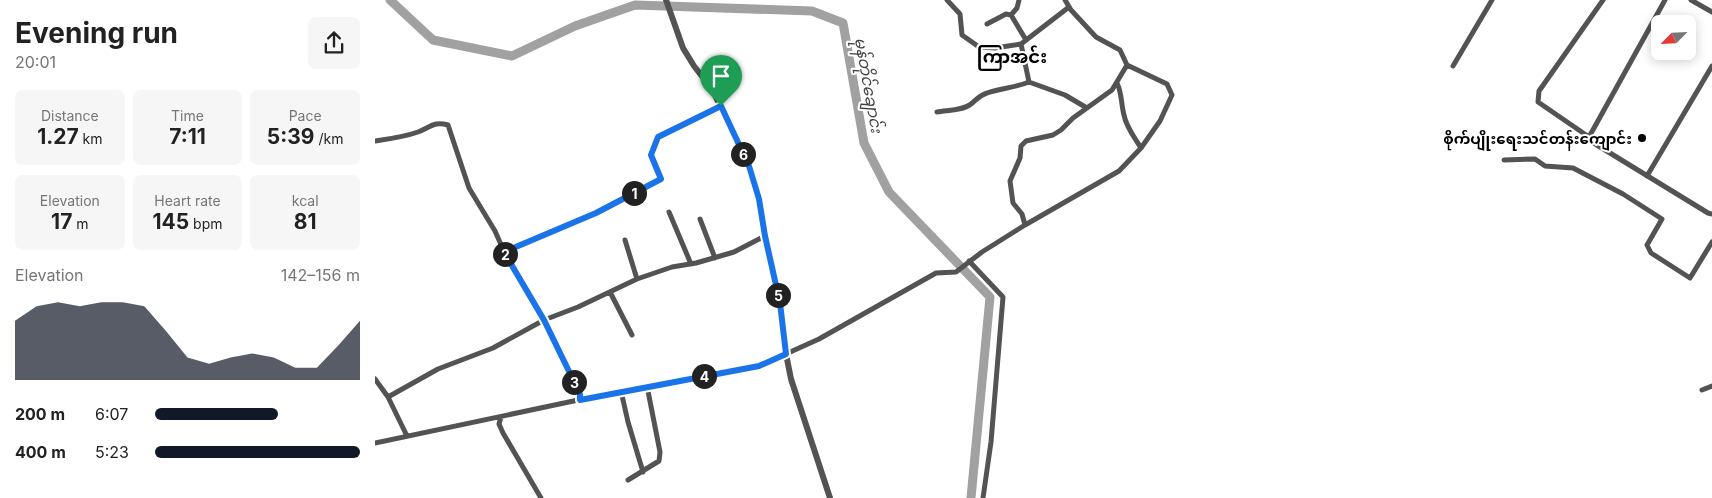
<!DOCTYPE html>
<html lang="en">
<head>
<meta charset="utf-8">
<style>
	:root { --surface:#fff; --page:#f6f6f6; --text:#222; --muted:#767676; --accent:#111827 }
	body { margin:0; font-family:Inter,"Noto Sans Myanmar",sans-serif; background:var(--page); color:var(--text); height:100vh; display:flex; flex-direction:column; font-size:19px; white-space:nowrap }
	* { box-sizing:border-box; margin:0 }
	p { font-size:16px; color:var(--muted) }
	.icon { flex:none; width:28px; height:28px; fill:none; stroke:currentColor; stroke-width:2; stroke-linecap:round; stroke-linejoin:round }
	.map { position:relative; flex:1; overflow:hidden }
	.drawer { display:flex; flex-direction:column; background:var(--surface); width:375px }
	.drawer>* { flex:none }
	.needle { width:32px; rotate:246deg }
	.controls { position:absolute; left:1276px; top:15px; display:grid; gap:10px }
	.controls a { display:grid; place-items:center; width:45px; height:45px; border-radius:8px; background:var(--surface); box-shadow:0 2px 12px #0003; font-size:25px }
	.pin { position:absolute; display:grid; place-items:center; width:42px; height:42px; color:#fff; margin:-51px -21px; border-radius:50% 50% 50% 0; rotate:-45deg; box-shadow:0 0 5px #0007 }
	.pin .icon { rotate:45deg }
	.km { position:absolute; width:25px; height:25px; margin:-12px; border-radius:50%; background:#222; color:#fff; font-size:14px; line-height:25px; text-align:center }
	.round { display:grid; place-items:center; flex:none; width:52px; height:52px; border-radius:8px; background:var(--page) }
	.summary { display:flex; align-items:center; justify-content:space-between; height:85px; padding:0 15px }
	h1 { font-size:28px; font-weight:700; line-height:38px }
	.metrics { display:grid; grid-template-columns:repeat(3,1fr); gap:8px; height:85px; padding:5px 15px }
	.metrics div { display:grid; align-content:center; border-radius:8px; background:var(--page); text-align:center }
	.metrics b { font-size:21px; font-weight:700 }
	.metrics small { font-size:14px; font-weight:400 }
	.metrics p { font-size:14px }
	.chart { height:140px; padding:10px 15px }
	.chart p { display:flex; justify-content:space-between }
	.chart svg { width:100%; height:90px; margin-top:5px; fill:var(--accent); opacity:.7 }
	ul { padding:0 15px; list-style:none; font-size:16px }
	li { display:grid; grid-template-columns:80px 60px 1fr; align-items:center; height:38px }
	li i { height:12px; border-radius:6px; background:var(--accent) }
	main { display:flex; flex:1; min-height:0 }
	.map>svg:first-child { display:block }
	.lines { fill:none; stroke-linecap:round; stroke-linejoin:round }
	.river { stroke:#a1a1a1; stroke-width:9 }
	.minor { stroke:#535353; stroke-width:5 }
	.tertiary { stroke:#535353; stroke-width:6 }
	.route-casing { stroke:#fff; stroke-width:10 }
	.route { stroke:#1a73e8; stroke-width:6 }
	.poi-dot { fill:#000; stroke:#fff; stroke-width:2 }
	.labels { text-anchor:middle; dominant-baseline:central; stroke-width:4; stroke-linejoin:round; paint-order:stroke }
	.poi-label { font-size:15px; font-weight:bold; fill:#000; stroke:#fff; text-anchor:end }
	.water-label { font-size:16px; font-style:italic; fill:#424242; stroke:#fff }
	.quarter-label { font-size:18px; font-weight:bold; fill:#000; stroke:#fff }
</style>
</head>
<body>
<main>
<section class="drawer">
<div class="summary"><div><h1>Evening run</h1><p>20:01</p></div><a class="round"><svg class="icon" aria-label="share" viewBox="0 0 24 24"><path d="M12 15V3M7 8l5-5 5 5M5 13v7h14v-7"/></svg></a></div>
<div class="metrics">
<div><p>Distance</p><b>1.27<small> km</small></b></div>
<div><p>Time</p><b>7:11</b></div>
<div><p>Pace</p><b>5:39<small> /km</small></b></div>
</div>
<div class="metrics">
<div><p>Elevation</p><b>17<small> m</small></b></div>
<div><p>Heart rate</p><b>145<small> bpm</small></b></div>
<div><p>kcal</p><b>81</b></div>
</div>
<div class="chart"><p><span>Elevation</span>142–156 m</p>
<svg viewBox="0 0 160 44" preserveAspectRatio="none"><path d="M0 44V15L10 8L20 6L30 8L40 6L50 6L60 8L70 20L80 33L90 36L100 33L110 31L120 33L130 38L140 38L150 27L160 15V44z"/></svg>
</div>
<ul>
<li><b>200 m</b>6:07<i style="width:60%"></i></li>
<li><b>400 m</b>5:23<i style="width:100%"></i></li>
</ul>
</section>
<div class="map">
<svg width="1337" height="498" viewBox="0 0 1337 498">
	<rect width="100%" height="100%" fill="#fff"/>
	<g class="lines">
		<path class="river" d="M15,0L58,40L137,56L200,26L260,5L437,11L468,23L489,143L514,192L615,297L596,498"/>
		<path class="minor" d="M572,0L585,14L587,35L604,47L620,48L646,44
			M644,0L642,8L636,15L651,40
			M1228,0L1164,91L1163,102L1214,137L1217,142L1333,213L1337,214
			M1316,0L1337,12
			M694,7L646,44L654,82L690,95L712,108
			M612,24L631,14L636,15
			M1078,66L1117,0
			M742,83C747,93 746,104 749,115C751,127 760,138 766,148
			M562,112C572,110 587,111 596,104C601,100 605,95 612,93C626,88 639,88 654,82
			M1214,137L1290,0
			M0,141C14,139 29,137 43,132C56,127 59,121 73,125L94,188L120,231L131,256L169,320L205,394V400
			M1129,160L1160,159L1170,166L1198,168L1248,194L1287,219L1272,245L1276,253L1315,278L1337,242
			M1272,176L1337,66
			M294,212L316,264
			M325,219L340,258
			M650,225L647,214L638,203L635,181L645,158L646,146L651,141L678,135L686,130L698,118L737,90L752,65
			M250,240L262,279
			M129,252L235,207L286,179L276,155L283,137L346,106
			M594,261L628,297L616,442L608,498
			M235,292L257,335
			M0,379L13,397L32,436
			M1327,390L1337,386
			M246,391L253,422L268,472
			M13,397L63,369L118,348L169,320L203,307L262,279L297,267L321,263L359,252L390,236
			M126,417L124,424L128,433L166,498
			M0,443L208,399L384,366L444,339L561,273L581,272L607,252L650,225L744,171L766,148L785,121L797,95L792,84L752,65L745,50L721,37L696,10L690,0
			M253,480L284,461L285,452L272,386"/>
		<path class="tertiary" d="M291,0L308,48L319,66L337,89L374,166L384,199L389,234L405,303L411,354L416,379L455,498"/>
	</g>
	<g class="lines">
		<g class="route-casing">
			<path id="route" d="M346,106L374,166L384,199L390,236L405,303L411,354L384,366L205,400V394L169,320L129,252L221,213L286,179L276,155L283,137Z"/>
		</g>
		<use href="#route" class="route"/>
	</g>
	<circle class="poi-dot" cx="1267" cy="138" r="5"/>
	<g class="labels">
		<g class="poi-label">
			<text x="1257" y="138">စိုက်ပျိုးရေးသင်တန်းကျောင်း</text>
		</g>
		<g class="water-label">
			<text transform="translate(494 85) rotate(80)">မုန်တိုင်ချောင်း</text>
		</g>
		<g class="quarter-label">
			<text x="637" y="56">ကြာအင်း</text>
		</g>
	</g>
</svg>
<div class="controls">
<a><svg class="needle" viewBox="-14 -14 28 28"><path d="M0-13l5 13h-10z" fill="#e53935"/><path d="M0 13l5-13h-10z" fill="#767676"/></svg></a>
</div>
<div class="pin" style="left:346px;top:106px;background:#1e9e55"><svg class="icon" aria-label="arrive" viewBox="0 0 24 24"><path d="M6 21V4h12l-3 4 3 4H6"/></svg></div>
<b class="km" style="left:259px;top:193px">1</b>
<b class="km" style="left:130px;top:254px">2</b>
<b class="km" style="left:199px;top:382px">3</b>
<b class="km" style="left:329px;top:376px">4</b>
<b class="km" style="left:403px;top:295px">5</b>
<b class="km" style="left:368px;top:154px">6</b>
</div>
</main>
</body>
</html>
